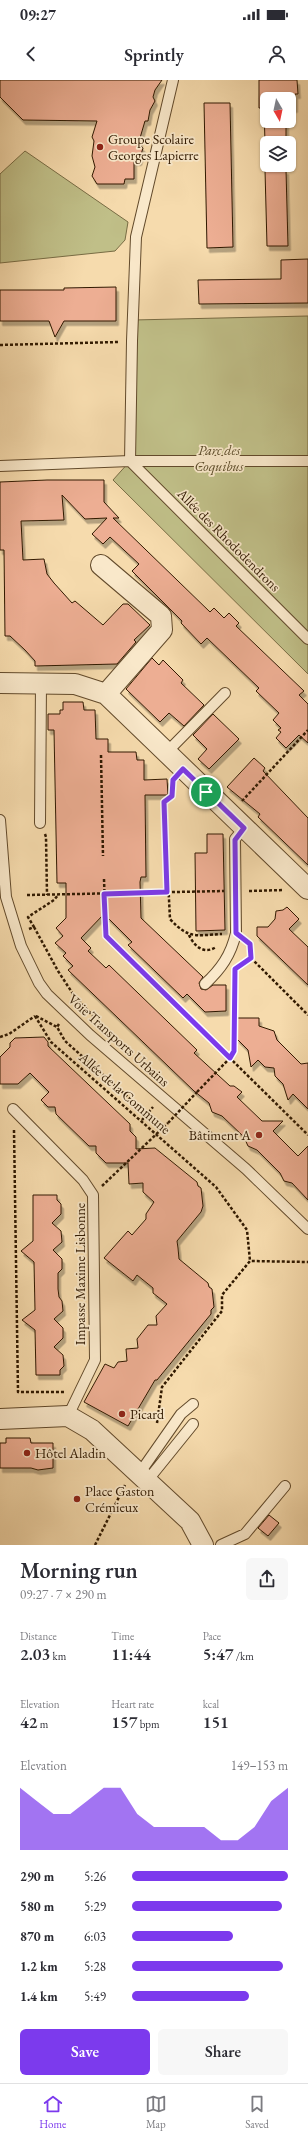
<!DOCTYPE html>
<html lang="en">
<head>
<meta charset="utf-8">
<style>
	:root { --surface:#fff; --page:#f7f7f7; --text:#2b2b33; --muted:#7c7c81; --line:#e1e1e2; --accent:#7c3aed }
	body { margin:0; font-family:"EB Garamond",serif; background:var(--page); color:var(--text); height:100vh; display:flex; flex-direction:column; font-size:15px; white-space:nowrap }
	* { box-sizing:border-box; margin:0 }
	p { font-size:13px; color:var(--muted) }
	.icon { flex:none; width:22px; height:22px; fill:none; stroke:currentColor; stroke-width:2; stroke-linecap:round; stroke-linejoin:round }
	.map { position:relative; height:1465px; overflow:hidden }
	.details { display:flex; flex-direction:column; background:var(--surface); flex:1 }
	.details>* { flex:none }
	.needle { width:26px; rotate:171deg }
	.tools { position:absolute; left:260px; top:12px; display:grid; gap:8px }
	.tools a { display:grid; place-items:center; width:36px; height:36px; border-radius:6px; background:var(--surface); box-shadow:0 1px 3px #0004; font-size:20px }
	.pin { position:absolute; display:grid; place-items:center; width:34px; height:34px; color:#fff; margin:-17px; border:2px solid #fff; border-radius:50%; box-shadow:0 1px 4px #0007 }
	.round { display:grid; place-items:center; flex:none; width:42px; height:42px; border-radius:6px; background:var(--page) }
	.headline { display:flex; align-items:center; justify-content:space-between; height:68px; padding:0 20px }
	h1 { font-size:22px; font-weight:600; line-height:30px }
	.stats { display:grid; grid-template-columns:repeat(3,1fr); gap:6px; height:68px; padding:4px 20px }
	.stats div { display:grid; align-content:center }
	.stats b { font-size:17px; font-weight:600 }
	.stats small { font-size:11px; font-weight:400 }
	.stats p { font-size:11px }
	.chart { height:112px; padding:8px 20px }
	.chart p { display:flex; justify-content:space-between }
	.chart svg { width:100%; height:72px; margin-top:4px; fill:var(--accent); opacity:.7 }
	.primary-button { display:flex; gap:8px; margin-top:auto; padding:8px 20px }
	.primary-button a { flex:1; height:46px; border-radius:6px; background:var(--accent); color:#fff; font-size:16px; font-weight:600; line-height:46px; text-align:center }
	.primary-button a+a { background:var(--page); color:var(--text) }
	ul { padding:0 20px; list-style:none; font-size:13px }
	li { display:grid; grid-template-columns:64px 48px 1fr; align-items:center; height:30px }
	li i { height:10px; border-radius:5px; background:var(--accent) }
	.status { display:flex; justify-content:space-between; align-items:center; height:28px; padding:0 20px; background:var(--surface); direction:ltr }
	.status svg { height:11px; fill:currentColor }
	header { display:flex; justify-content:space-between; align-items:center; height:52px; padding:0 20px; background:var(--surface); font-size:18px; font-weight:600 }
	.tab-bar { display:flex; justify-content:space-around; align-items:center; height:56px; border-top:1px solid var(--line); background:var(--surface); font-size:11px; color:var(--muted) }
	.tab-bar a { display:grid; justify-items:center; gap:2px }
	.tab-bar .current { color:var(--accent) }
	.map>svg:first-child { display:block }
	.green { fill:#c0bf88; stroke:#786c44 }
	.building { fill:#edae93; stroke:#301900; filter:url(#shadow) }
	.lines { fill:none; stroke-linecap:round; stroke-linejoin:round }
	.service-casing { stroke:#624a2b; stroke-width:12 }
	.minor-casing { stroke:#624a2b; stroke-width:22 }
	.path { stroke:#301900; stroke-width:2.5; stroke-dasharray:3 2; stroke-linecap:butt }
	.service { stroke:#f9e8ca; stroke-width:10 }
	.minor { stroke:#f9e8ca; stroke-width:20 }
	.path-bridge { stroke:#301900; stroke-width:2.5; stroke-dasharray:3 2; stroke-linecap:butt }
	.route-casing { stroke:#fff; stroke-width:8 }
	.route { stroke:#7c3aed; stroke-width:5 }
	.poi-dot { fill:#8f2418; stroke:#f9e8ca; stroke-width:1.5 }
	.labels { text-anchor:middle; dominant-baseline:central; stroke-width:3.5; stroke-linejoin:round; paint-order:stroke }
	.poi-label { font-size:14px; fill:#301900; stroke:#f9e8ca; text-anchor:start }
	.park-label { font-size:14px; font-style:italic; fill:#5b4b29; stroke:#f9e8ca }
	.street-label { font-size:14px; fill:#301900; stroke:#f9e8ca }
</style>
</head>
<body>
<div class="status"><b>09:27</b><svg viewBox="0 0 49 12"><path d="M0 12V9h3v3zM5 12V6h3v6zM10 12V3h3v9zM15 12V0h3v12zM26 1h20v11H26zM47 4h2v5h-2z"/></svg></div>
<header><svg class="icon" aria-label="back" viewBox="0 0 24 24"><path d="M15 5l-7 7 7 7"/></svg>Sprintly<svg class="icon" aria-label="person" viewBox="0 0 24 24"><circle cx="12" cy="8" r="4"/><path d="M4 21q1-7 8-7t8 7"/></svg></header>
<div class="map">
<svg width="308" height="1465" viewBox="0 0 308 1465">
	<defs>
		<filter id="shadow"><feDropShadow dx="2.5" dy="4.5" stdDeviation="0" flood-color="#0004"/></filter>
	</defs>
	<rect width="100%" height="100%" fill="#f6dbad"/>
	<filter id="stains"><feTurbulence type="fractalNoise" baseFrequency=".005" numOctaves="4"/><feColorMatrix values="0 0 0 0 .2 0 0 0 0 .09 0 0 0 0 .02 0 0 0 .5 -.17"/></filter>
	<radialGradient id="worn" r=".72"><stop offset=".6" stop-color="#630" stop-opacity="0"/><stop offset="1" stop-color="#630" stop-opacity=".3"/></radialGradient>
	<path class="green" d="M25,71L128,142L125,160L115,171L0,183V94Z
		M308,236V594L113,400L130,381L133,240Z"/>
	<path class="building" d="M0,0H162L155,10L153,17L155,21L150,30L148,41H145L140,58V65L143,68L139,81H134V99H125L124,104H97L92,96L95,87L92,76L94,61L92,57L97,41L23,40L0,17Z
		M259,0H297L298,14H295V28H289V19H267V41H286V63H265L264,28H259Z
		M204,23H230L233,167L207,168Z
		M265,90H286L288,166H267Z
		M308,179V223L199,224L198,200L281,199V180Z
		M116,207V241H64L55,257L49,241H0V210H64V208Z
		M47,400H104V422L119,438H113L210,532L214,528L224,538L229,533L239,543L236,546L304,611L299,615L308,624V663L299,655L286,668L276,658L281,652L278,650L281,648L273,640L279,633L256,611L259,608L207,558L201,564L181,543L182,541L132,491L139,484L110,457L103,464L92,454L107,438L85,439L62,415L64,440L21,441L23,480L44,479L47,494L54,503L72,523L75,521L103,545L123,524H128L150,545L134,560L136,562L117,584L35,586V581L25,570L10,556H5L4,470H0V402Z
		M152,578L159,585L163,580L183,600L181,603L204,625L184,646L169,633L160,642L126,609Z
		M63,622H83L84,630H95L96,659H108V672H136L137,680H144V700L167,699L168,715H145L146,797H141L140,802L141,838L203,897L199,903L201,909L206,910L213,905H226V931L205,932L187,914L183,918L128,865L132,862L104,834L81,858L91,868L88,871L106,888L109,885L197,970L194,973L230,1006H234L242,1012L237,1017L262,1041H283L273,1051L298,1076L308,1066V1120L292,1103L284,1101L280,1093L257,1070L248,1066L244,1057L222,1036L212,1032L209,1023L194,1011L68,890L73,886L63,876L66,873L55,863L63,856L56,848L66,838V803H57L54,650H48V634H60V630H63Z
		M213,634L239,659L209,689L198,679L207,669L193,655Z
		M254,678L265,688L263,691L308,738V785L258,737L260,734L227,707Z
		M207,754H223L225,850L196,851L195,773H207Z
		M287,827L299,839L289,849L308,867V905L257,856V847H268L275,839L276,831L283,830Z
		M237,938H259V946L274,951L277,960L301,984L308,983V1029L293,1014L288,1020L283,1004L275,996L274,988L265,987L258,980L251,987L248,970L237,959Z
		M44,957L48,962V966L130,1044V1051L136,1057V1069L155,1068L197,1102L198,1106L201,1108L203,1126L201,1132L177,1161L178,1168L179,1179L208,1203L209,1207L212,1209L214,1227L211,1230V1234L157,1300H155L128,1346L84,1322L105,1284L114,1288L118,1282L127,1281L126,1269L138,1268L137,1259L148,1245H157L156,1236L167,1224L153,1213V1208L137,1195L133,1201L104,1178L128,1151L132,1155L146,1139V1134L154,1122L143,1112V1103L129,1104L128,1083H106L96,1073V1066H89L56,1034L55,1027H48L41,1020L49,1012L30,993L18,1004H0V977L10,967V963L15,958Z
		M33,1115H57V1120L61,1124V1134L52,1143L61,1151L62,1162L53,1170L62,1179V1189L58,1193V1209L59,1217L62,1221L63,1231L54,1239L63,1248V1258L54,1267L63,1275L64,1286L60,1290V1295H36L35,1250L22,1240L35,1230L34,1182L21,1171L33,1161Z
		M6,1358H30L31,1363H53V1388L38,1390L31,1388H0V1363H6Z
		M269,1435L279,1443L268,1456L258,1448Z"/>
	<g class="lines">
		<g class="service-casing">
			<path id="service" d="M173,0L136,157L132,261L130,381L308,559
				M0,386L130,381H308
				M166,673L225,613
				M0,740L6,817L21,866L39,903L47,914L90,955L246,1089L308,1149
				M40,743L41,603
				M205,904C221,889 231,875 236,853L235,759L244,748
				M13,1029L83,1100L93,1115L95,1280L68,1336
				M139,1394L181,1334L193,1324
				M147,1401L193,1344
				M221,1465L245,1454L285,1406"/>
		</g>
		<g class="minor-casing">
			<path id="minor" d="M101,485L161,536L162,550L106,614
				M0,603L75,604L106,614L308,809
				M0,1339L68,1336L92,1350L190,1441L203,1465"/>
		</g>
		<path class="path" d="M0,265L119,262
			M101,675L103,776
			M173,704L172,716L164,721L170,839C189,860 197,855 222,854
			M242,721L308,650
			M45,754L46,757L47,815
			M104,799L106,856L308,1055
			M249,811L284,810
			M27,815L224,811
			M34,847L58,891L77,920
			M29,849L34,847L28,837L54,820L58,815
			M189,855C194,866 204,875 216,867
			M251,878L308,935
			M75,923L78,920L94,937
			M35,936L51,962L216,1107L247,1150L250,1181
			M36,936L57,947
			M59,944L57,947L65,961L147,1034
			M0,957L9,954L35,936
			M197,1012L230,978L234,971L235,889L251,878L250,864L247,861
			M142,1040L153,1027
			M14,1050L18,1312H65
			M102,1106L168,1043
			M157,1343L162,1307L222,1231V1215L250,1181L308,1182
			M95,1465L125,1405"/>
		<use href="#service" class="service"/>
		<use href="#minor" class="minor"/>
		<path class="path-bridge" d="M168,1043L197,1012"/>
	</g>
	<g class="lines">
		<g class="route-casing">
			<path id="route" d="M183,689L244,748L235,760L236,853L250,864L251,878L235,889L234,971L230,978L106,856L104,814L167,812L164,722L172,716L173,700Z"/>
		</g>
		<use href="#route" class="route"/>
	</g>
	<g class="poi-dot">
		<circle cx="100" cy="67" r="4"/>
		<circle cx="259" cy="1055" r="4"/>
		<circle cx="122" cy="1334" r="4"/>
		<circle cx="27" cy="1373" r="4"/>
		<circle cx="77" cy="1419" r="4"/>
	</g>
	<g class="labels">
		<g class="poi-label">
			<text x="108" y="59">Groupe Scolaire<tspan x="108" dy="16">Georges Lapierre</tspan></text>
			<text x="251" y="1055" text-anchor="end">Bâtiment A</text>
			<text x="130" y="1334">Picard</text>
			<text x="35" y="1373">Hôtel Aladin</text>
			<text x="85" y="1411">Place Gaston<tspan x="85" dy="16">Crémieux</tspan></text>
		</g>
		<g class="park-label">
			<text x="219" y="370">Parc des<tspan x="219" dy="16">Coquibus</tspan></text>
		</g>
		<g class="street-label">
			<text transform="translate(229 460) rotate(45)">Allée des Rhododendrons</text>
			<text transform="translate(119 960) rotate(42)">Voie Transports Urbains</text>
			<text transform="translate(125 1013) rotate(41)">Allée de la Commune</text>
			<text transform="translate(80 1194) rotate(-90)">Impasse Maxime Lisbonne</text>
		</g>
	</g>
	<rect width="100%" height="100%" filter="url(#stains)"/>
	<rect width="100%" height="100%" fill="url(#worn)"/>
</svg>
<div class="tools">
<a><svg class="needle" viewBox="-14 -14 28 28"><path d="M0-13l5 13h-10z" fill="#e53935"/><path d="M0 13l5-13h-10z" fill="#7c7c81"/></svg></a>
<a><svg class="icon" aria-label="layers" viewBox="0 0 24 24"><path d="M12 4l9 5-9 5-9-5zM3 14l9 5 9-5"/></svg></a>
</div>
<div class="pin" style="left:206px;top:712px;background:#1e9e55"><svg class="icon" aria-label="arrive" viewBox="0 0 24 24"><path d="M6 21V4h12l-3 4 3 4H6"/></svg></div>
</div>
<section class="details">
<div class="headline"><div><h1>Morning run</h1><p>09:27 · 7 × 290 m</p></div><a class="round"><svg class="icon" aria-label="share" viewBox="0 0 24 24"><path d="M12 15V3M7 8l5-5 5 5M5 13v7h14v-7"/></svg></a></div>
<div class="stats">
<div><p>Distance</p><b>2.03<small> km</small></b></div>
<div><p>Time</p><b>11:44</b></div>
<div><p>Pace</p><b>5:47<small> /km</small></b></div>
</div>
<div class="stats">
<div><p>Elevation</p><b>42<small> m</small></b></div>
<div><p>Heart rate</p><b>157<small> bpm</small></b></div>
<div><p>kcal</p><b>151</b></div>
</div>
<div class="chart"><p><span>Elevation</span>149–153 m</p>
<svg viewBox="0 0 160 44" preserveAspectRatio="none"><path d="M0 44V6L10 14L20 22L30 22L40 14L50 6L60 6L70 22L80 30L90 30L100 30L110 30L120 38L130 38L140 30L150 14L160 6V44z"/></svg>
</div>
<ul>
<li><b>290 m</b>5:26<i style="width:100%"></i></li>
<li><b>580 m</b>5:29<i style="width:96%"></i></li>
<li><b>870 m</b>6:03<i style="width:65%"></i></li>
<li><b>1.2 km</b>5:28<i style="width:97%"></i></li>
<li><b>1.4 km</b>5:49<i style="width:75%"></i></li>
</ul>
<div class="primary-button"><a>Save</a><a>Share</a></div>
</section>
<nav class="tab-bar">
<a class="current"><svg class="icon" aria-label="home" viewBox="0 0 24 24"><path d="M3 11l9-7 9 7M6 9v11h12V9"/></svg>Home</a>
<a><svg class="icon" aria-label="map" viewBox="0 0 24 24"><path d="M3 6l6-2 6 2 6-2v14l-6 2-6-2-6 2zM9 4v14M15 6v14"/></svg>Map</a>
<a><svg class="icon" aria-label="saved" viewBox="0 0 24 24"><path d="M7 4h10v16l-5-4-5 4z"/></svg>Saved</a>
</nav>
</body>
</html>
